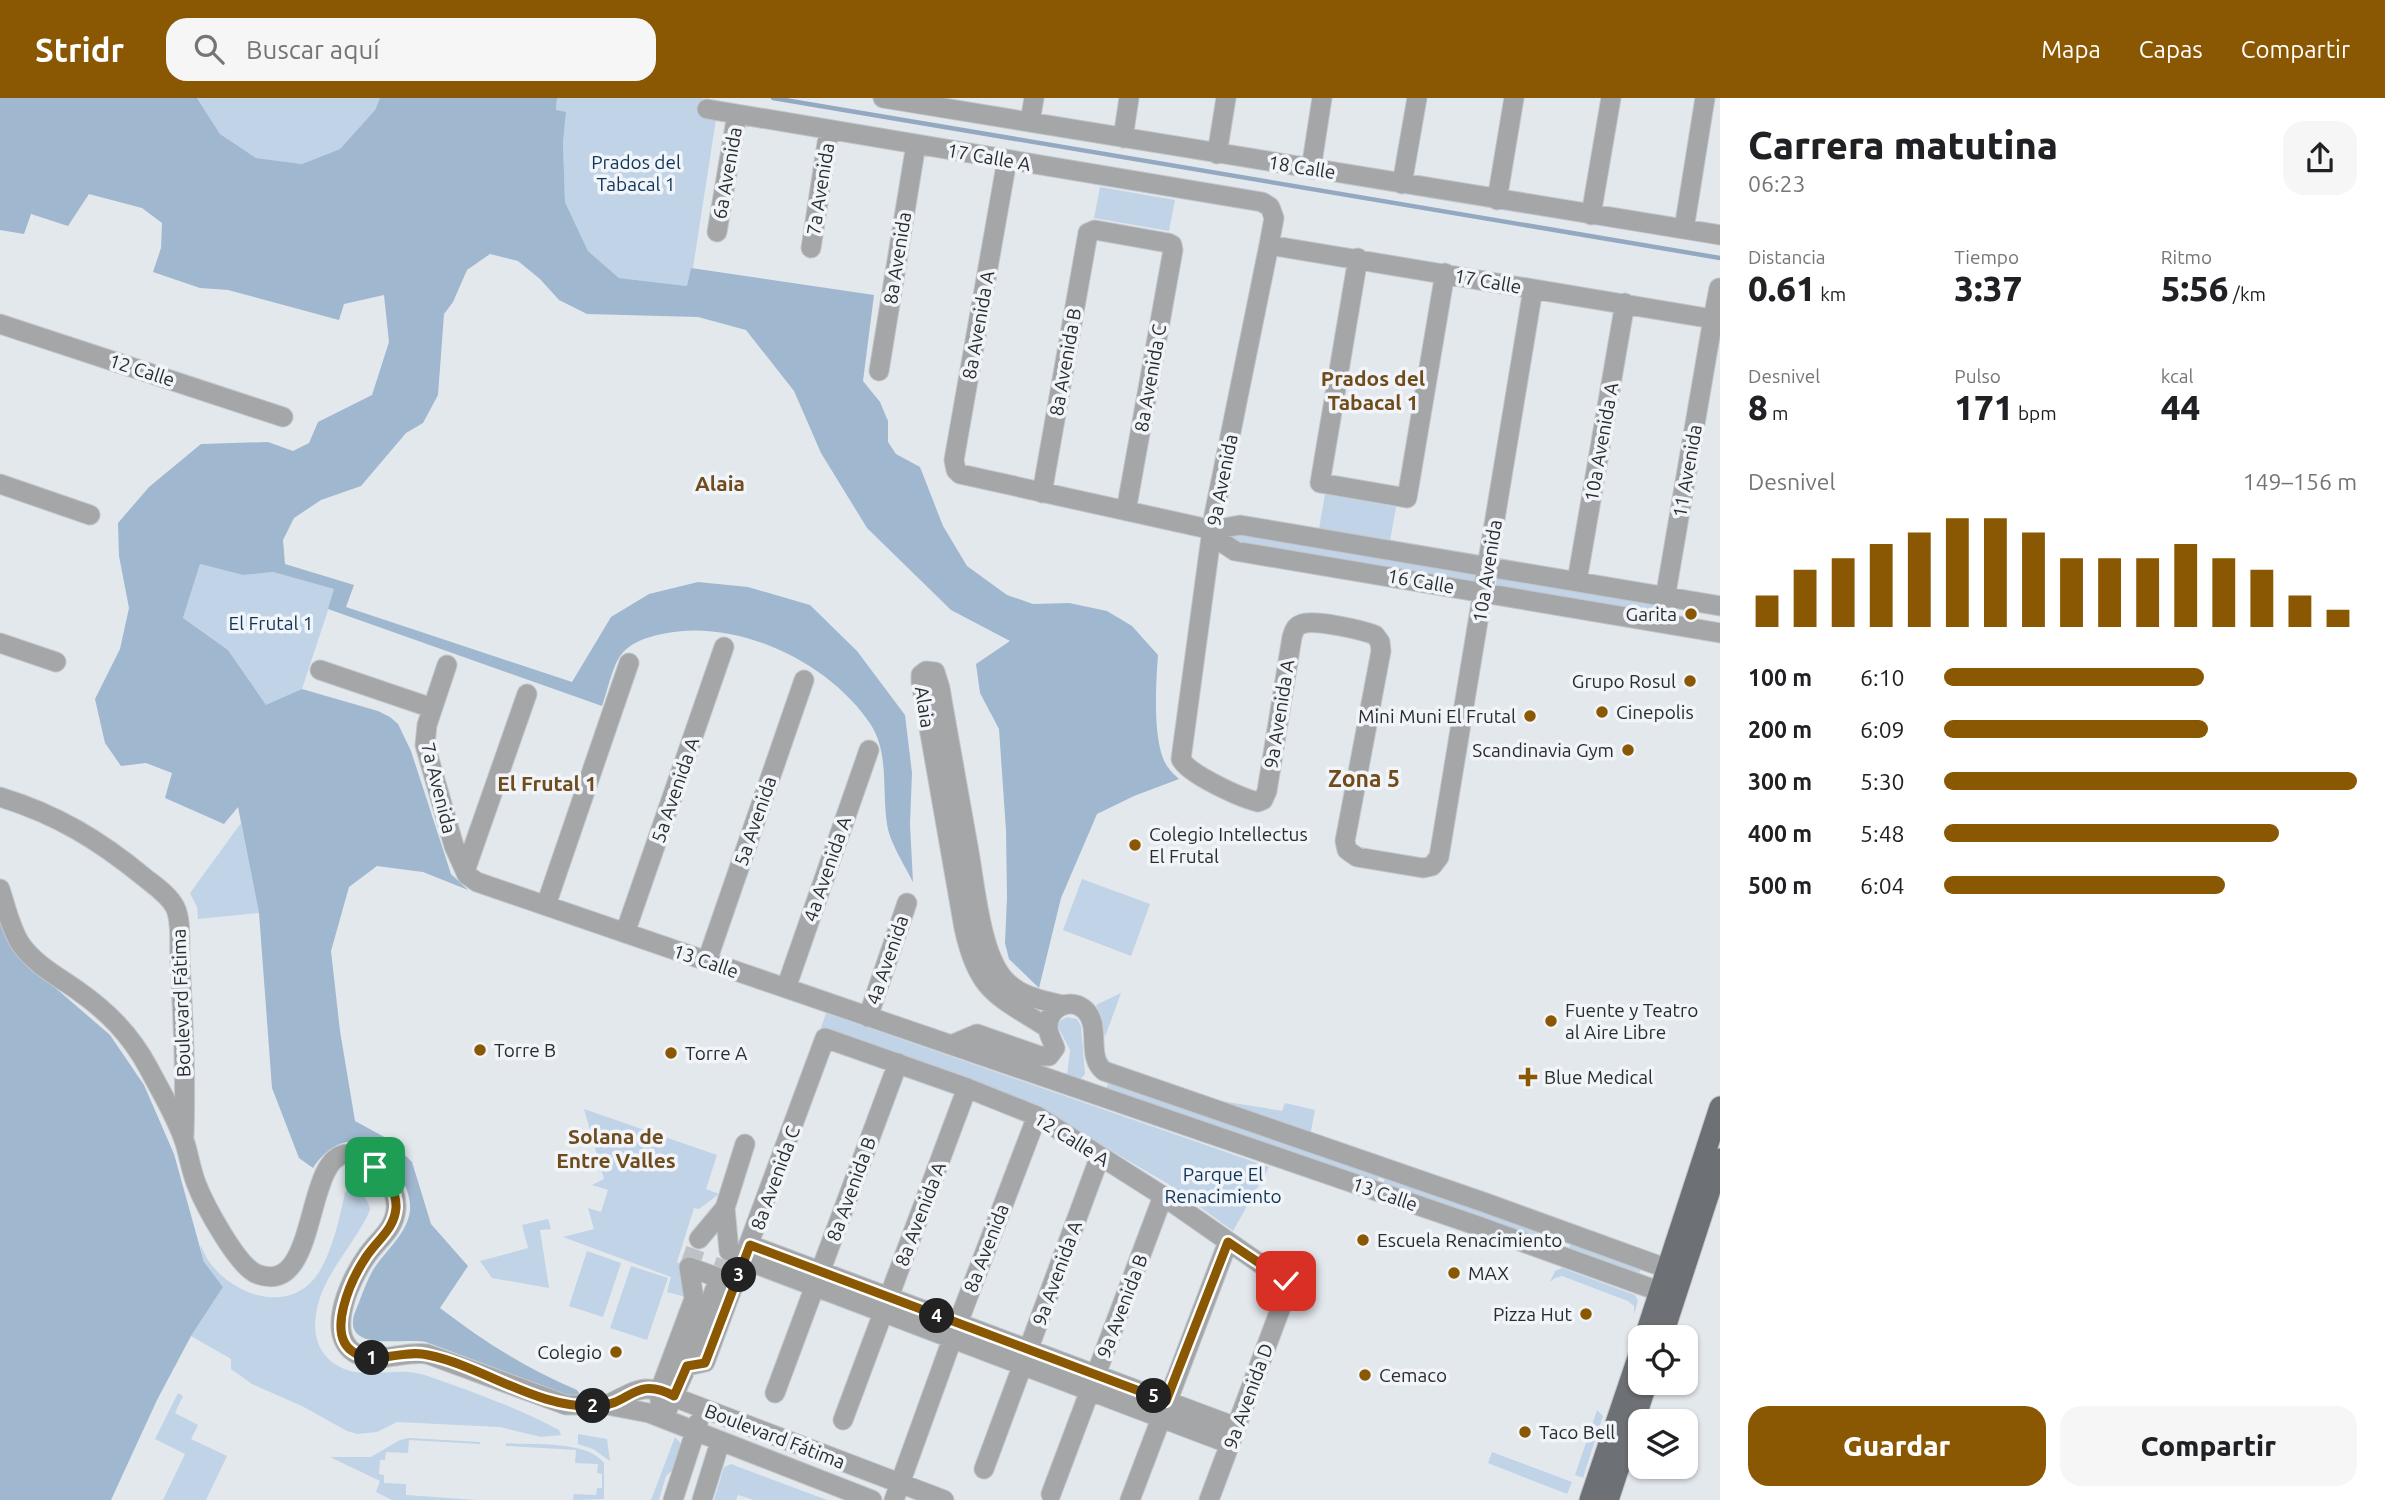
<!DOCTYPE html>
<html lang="es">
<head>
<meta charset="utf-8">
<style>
	:root { --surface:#fff; --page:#f6f6f6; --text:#202124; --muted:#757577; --accent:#8a5702 }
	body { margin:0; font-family:Ubuntu,sans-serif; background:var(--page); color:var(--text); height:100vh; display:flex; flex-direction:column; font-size:26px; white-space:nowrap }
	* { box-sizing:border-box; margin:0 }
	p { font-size:23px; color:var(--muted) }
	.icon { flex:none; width:38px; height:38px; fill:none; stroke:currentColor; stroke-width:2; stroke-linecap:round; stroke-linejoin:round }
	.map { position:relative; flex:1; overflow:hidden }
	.panel { display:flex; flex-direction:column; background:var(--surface); width:665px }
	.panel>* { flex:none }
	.fabs { position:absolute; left:1628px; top:1227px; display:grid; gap:14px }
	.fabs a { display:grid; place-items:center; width:70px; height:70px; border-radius:14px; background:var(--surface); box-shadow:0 2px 5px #0004; font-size:35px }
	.pin { position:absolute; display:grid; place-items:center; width:60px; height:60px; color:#fff; margin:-30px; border-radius:14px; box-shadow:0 4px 10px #0006 }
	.km { position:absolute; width:35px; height:35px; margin:-18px; border-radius:50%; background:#222; color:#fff; font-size:19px; line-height:35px; text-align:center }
	.round { display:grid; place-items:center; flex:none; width:74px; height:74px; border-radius:21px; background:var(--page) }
	.head { display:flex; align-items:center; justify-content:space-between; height:119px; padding:0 28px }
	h1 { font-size:38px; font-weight:800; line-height:52px }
	.figures { display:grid; grid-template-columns:repeat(3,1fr); gap:10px; height:119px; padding:7px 28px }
	.figures div { display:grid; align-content:center }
	.figures b { font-size:35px; font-weight:800 }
	.figures small { font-size:19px; font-weight:400 }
	.figures p { font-size:19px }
	.chart { height:196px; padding:14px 28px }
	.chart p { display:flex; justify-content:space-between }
	.chart svg { width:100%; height:126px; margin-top:7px; stroke:var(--accent); stroke-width:6 }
	.button { display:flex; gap:14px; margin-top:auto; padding:14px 28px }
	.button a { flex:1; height:80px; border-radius:21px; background:var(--accent); color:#fff; font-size:28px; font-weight:800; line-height:80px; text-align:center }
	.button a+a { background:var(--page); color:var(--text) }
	ul { padding:0 28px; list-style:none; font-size:23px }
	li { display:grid; grid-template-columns:112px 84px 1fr; align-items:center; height:52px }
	li i { height:18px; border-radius:9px; background:var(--accent) }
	header { display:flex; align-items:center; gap:42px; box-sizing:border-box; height:98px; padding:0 35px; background:var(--accent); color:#fff }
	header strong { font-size:33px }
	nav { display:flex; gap:38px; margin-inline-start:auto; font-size:24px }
	.search { width:490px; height:63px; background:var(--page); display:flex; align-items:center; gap:18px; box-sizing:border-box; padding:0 24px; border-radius:21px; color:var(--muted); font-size:26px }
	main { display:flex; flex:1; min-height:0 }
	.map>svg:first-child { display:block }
	.green { fill:#c0d3e7 }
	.forest { fill:#a0b7d0 }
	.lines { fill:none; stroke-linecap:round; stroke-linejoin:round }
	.stream { stroke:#92a9c1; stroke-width:4.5 }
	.minor-tunnel { stroke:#bec2c7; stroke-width:19; stroke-dasharray:19 10; stroke-linecap:butt }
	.minor-casing { stroke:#c2c6cb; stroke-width:21 }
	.major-casing { stroke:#c2c6cb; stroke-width:23 }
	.minor { stroke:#a4a6a8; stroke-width:19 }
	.major { stroke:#6d7074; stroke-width:21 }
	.route-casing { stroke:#fff; stroke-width:14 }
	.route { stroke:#8a5702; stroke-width:9 }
	.poi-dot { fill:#8a5702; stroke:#f1f5fa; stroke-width:2.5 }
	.labels { text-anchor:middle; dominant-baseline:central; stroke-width:7; stroke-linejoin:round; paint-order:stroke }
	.street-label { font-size:19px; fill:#2b2c2e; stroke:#f1f5fa }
	.park-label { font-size:19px; fill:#103557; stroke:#f1f5fa }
	.poi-label { font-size:19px; fill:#2b2c2e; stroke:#f1f5fa; text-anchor:start }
	.neighbourhood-label { font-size:21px; font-weight:bold; fill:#704b1b; stroke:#f1f5fa }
	.quarter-label { font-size:23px; font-weight:bold; fill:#704b1b; stroke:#f1f5fa }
</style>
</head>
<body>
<header>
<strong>Stridr</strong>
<div class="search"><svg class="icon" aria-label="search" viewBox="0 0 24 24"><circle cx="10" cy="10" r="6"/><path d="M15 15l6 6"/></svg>Buscar aquí</div>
<nav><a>Mapa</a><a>Capas</a><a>Compartir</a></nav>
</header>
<main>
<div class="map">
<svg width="1720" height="1402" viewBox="0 0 1720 1402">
	<rect width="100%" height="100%" fill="#e3e8ed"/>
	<path class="green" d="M197,0H380L375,12L340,51L302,66L256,60L220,36Z
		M557,0H703L700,18L716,21L693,170H691L687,188L619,180L588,153L565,104L563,45L566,15L556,13Z
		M1100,89L1175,102L1169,133L1094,120Z
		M1325,396L1396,409L1390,443L1319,431Z
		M1232,434L1476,476L1474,488L1230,445Z
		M200,466L243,477L273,474L335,491L302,591L266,608L228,552L183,520Z
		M1497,479L1654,506L1651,518L1495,491Z
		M241,725L259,815L198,821L197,809L190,795Z
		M1082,781L1150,806L1131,858L1063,832Z
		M1121,895L1105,939L1101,917L1096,907Z
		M826,915L1269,1069L1233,1133L1170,1087L1045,1014L820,933Z
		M1067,919L1077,921L1081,928L1085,976L1080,982L1067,977L1070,952L1058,929L1060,923Z
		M1111,976L1382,1069L1374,1093L1104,999Z
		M1197,999L1282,1013L1285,1005L1315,1012L1310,1038Z
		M584,1011L717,1057L706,1091L719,1096L699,1111L694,1110L677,1164L681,1166L686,1199L667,1194L671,1179L563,1139L594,1131L588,1110L601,1114L608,1092L592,1087L604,1081Z
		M1388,1072L1564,1134L1557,1156L1380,1094Z
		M352,1089C360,1094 369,1101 370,1112C355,1147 322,1176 316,1216C313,1234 317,1252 332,1264C355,1282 384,1272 410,1274C426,1276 441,1283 456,1288C491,1301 526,1314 559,1332L561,1337L541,1339L500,1329L397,1324L377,1334L357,1336L347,1333L302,1308L252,1286L231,1271V1261L191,1238L223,1189L204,1164L200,1146C203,1152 206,1160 210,1165C234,1197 285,1215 314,1181C331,1161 340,1119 345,1094Z
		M548,1121L551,1131L540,1132L549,1190L492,1180L480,1163L528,1150L522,1127Z
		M1573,1139L1643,1165L1636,1185L1566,1159Z
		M587,1153L621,1165L603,1219L569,1208Z
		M631,1168L668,1180L647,1242L610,1230Z
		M1562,1170L1635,1197L1638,1203L1634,1216V1208L1628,1203L1562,1178L1555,1180L1550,1184L1555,1173Z
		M178,1295L183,1298L175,1315L198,1327L191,1341L227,1358L206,1402H163L185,1356L155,1341Z
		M1597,1312L1603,1318L1583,1380L1575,1377Z
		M578,1336L607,1341L610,1363L593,1351L578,1346Z
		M675,1339L682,1347L677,1368L666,1378L659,1402H651Z
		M409,1340L480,1344V1346L409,1342L408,1355L386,1354L385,1362H380L379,1376L384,1377V1385L406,1386V1397L477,1402H392L376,1394L380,1383L330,1359H371L400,1342Z
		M506,1345C532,1347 588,1342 604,1365V1401L573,1402L574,1396L596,1397L597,1390H602V1376L597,1375L598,1366L575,1365L576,1352L506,1348Z
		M1492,1354L1572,1384L1567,1396L1488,1365Z
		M731,1366L827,1402H754L738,1397L736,1402H714L724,1369Z"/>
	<path class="forest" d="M0,0H197L220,36L256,60L302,66L340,51L375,12L380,0H557L556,12L566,14L563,45L565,104L588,153L619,180L687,188L691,170L874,197L863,283L880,304L888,323V344L896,356L920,369L943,428L967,468L1007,497L1033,506L1069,505L1107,513L1132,528L1158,557C1156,585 1152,645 1167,668C1170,673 1175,677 1179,681L1134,698L1097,716L1061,800L1039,890L1009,861L1005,845L1007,799L1006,732L999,631L980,595L976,566L1010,543L951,512L867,430L821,355L794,293L746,232L698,219L587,216L559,202L540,181L518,163L490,156L467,172L453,204L444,216L438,297L423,325L406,335L361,388L321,402L294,420L283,442L285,466L354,487L346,509L572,584L611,519L649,496L698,484L748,489L810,507L857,553L905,617L912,675L910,726L913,784C905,768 889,743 887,726C882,693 889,655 871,627C830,564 735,519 662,536C647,539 629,545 620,558C612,570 607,594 602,608L328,511L334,491L273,474L243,477L200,466L183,520L228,552L266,607L302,591L378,613L390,619L398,626L411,653L451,776L468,792L423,774L377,768L349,789L331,853L340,933L355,1023L388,1041L412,1064L431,1126L468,1168L440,1210C483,1243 527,1271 577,1292L580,1297L578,1301L426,1244C405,1239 344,1255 354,1217C360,1203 365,1186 373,1172C385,1153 407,1136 410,1113C413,1083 379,1042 347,1044C333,1046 320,1059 313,1070L299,1060L272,990L259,815L238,709L224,726L165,700L172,675L146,665L121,668L105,645L95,601L120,551L129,510L119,458L118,425L149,389L201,346L268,344L293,353L309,345L318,324L372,297L389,244L384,197L344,206L339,222L228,192L200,190L153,174L161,150L162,125L142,110L89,96L68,128L31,116L24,136L0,132Z
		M0,814L22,861L110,937L144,987L174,1056L204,1164L223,1189L191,1238L157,1302L111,1402H0Z"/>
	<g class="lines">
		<path class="stream" d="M773,0L1720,160"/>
		<path class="minor-tunnel" d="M689,1169L699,1141
			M719,1180L729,1153"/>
		<g class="minor-casing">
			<path id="minor" d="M883,0L1720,137
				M707,11L1262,104L1270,109L1274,120L1269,147L1214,417L1181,661C1188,676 1241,700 1258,704L1263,702L1267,693L1292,539C1294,533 1295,528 1302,526C1314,521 1362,532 1375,537L1380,544L1381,553L1345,743L1347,752L1357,759L1423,770L1432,768L1439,759L1533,191
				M1030,24L1034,0
				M1123,40L1129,0
				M1217,56L1226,0
				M1007,62L954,362L956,372L960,376L1213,432L1240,427L1720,508
				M1311,71L1322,0
				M1402,86L1417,0
				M1497,102L1514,0
				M1591,117L1611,0
				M1684,131L1705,0
				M717,134L737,16
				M1269,147L1713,221L1661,524
				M811,150L829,32
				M1358,160L1320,385L1407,400L1445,175
				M1713,221L1719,190
				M0,226L283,319
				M879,273L916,46
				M0,386L90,417
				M1042,395L1088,135L1095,132L1168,145L1172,147L1173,152L1126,413
				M1213,432L1223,445L1235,453L1720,535
				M1577,483L1625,205
				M0,545L56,564
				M447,567L427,627L425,647L454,748L467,777L477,784L1478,1128L1675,1199
				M320,572L432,610
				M0,699C56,716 99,742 144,779C155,788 168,796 175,809C182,823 179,846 180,862C183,921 186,979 184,1038
				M465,773L527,596
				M0,791C6,809 10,829 20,845C34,866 57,878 77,892C107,913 130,936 148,969C160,992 177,1020 185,1045C189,1058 191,1072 196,1085C204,1106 237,1168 257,1176C320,1200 303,1056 348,1056C355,1056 363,1058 368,1063C382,1075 398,1091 396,1111C394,1133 377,1142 366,1159C349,1183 320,1246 364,1259C381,1264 407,1253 427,1256L566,1307H607L649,1315L872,1402
				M546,807L629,565
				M625,835L724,549
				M707,863L804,582
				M786,890L869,652
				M868,919L907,805
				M1048,930C996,897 978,894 964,830L921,584V577L926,573L935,574L940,590C949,643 959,696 968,748C975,785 980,854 1004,881C1019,898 1041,902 1062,907
				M951,947L977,936L1040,958H1049L1055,950C1053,944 1048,936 1048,930C1047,909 1072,898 1086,913C1101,929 1086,959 1104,973L1486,1105L1682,1176
				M699,1141L725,1110
				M750,1147L1236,1329
				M729,1153L725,1110L745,1046
				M745,1162L1230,1346
				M671,1263L687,1268L705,1264L825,940L967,990L1037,1018L1163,1098L1285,1183L1287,1193L1209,1402
				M775,1295L898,965
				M660,1303V1292L694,1201L689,1169L719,1180L687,1268L668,1310
				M607,1307C643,1288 647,1285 684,1303L944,1402
				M843,1322L967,990
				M984,1371L1100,1058
				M1051,1396L1163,1098
				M673,1402L698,1325
				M702,1402L720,1344
				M894,1402L958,1225L1037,1018
				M1130,1402L1228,1144"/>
		</g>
		<g class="major-casing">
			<path id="major" d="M1645,1239L1720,1009
				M1662,1239L1720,1061
				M1590,1402L1640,1254
				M1608,1402L1647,1284"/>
		</g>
		<use href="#minor" class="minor"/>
		<use href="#major" class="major"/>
	</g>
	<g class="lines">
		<g class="route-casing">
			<path id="route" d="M375,1069C386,1081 397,1092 396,1110C394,1132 377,1142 366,1159C352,1180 324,1238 355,1255C377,1267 403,1251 428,1257C486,1269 537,1312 599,1308C630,1306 636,1277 674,1298L687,1268L705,1265L750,1147L1166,1303L1228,1144L1286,1183"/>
		</g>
		<use href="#route" class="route"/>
	</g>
	<g class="poi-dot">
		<circle cx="1691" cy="516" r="7"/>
		<circle cx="1690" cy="583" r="7"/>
		<circle cx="1602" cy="614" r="7"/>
		<circle cx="1530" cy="618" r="7"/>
		<circle cx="1628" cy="652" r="7"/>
		<circle cx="1135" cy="747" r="7"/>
		<circle cx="1551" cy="923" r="7"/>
		<circle cx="480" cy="952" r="7"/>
		<circle cx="671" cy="955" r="7"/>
		<path d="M1524.5 968.5h7v7h7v7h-7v7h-7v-7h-7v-7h7z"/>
		<circle cx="1363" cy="1142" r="7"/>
		<circle cx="1454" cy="1175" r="7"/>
		<circle cx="1586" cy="1216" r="7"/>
		<circle cx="616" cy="1254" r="7"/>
		<circle cx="1365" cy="1277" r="7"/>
		<circle cx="1525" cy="1334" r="7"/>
	</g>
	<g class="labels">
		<g class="street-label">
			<text transform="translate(989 59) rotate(10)">17 Calle A</text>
			<text transform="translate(1302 69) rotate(9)">18 Calle</text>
			<text transform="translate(727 75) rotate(-80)">6a Avenida</text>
			<text transform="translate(820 91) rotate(-81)">7a Avenida</text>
			<text transform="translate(897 160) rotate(-81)">8a Avenida</text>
			<text transform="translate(1488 183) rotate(10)">17 Calle</text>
			<text transform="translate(978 227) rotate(-80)">8a Avenida A</text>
			<text transform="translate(1065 264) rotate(-80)">8a Avenida B</text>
			<text transform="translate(142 272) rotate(18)">12 Calle</text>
			<text transform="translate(1150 280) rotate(-80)">8a Avenida C</text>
			<text transform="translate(1601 344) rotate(-80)">10a Avenida A</text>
			<text transform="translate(1687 373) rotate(-80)">11 Avenida</text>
			<text transform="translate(1222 382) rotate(-79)">9a Avenida</text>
			<text transform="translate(1487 473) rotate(-81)">10a Avenida</text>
			<text transform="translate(1421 483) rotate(10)">16 Calle</text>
			<text transform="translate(925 609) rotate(81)">Alaia</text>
			<text transform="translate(1279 616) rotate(-81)">9a Avenida A</text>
			<text transform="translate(439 690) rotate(76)">7a Avenida</text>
			<text transform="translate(675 692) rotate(-71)">5a Avenida A</text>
			<text transform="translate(755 723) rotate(-71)">5a Avenida</text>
			<text transform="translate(827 771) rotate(-71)">4a Avenida A</text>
			<text transform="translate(887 862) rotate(-71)">4a Avenida</text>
			<text transform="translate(706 863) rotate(19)">13 Calle</text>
			<text transform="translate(181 905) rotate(-92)">Boulevard Fátima</text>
			<text transform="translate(1072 1041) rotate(32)">12 Calle A</text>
			<text transform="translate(775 1080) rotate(-70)">8a Avenida C</text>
			<text transform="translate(851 1091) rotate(-70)">8a Avenida B</text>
			<text transform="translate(1385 1096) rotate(19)">13 Calle</text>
			<text transform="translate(920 1116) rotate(-69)">8a Avenida A</text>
			<text transform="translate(986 1150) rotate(-69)">8a Avenida</text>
			<text transform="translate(1057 1175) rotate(-70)">9a Avenida A</text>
			<text transform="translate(1122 1208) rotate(-69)">9a Avenida B</text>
			<text transform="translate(1248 1298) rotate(-70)">9a Avenida D</text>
			<text transform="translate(775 1338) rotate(21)">Boulevard Fátima</text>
		</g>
		<g class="park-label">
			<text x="636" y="64">Prados del<tspan x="636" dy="22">Tabacal 1</tspan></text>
			<text x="271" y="525">El Frutal 1</text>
			<text x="1223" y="1076">Parque El<tspan x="1223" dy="22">Renacimiento</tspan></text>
		</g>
		<g class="poi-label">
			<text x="1677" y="516" text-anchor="end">Garita</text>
			<text x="1676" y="583" text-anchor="end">Grupo Rosul</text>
			<text x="1616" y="614">Cinepolis</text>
			<text x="1516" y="618" text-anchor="end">Mini Muni El Frutal</text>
			<text x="1614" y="652" text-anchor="end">Scandinavia Gym</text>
			<text x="1149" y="736">Colegio Intellectus<tspan x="1149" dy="22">El Frutal</tspan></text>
			<text x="1565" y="912">Fuente y Teatro<tspan x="1565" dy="22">al Aire Libre</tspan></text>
			<text x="494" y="952">Torre B</text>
			<text x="685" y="955">Torre A</text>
			<text x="1544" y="979">Blue Medical</text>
			<text x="1377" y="1142">Escuela Renacimiento</text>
			<text x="1468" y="1175">MAX</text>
			<text x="1572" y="1216" text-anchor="end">Pizza Hut</text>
			<text x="602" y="1254" text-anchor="end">Colegio</text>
			<text x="1379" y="1277">Cemaco</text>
			<text x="1539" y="1334">Taco Bell</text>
		</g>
		<g class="neighbourhood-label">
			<text x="1373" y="280">Prados del<tspan x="1373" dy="24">Tabacal 1</tspan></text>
			<text x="720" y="385">Alaia</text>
			<text x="547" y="685">El Frutal 1</text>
			<text x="616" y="1038">Solana de<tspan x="616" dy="24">Entre Valles</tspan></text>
		</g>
		<g class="quarter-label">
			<text x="1364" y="680">Zona 5</text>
		</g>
	</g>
</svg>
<div class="fabs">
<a><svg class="icon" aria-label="locate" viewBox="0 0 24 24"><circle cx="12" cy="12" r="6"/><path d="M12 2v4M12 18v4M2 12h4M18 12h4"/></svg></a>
<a><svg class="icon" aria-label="layers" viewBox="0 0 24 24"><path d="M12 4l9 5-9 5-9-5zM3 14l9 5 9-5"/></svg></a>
</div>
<div class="pin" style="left:375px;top:1069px;background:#1e9e55"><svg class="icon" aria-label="arrive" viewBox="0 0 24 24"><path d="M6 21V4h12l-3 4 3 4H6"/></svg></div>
<div class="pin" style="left:1286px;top:1183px;background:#d93025"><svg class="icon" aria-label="check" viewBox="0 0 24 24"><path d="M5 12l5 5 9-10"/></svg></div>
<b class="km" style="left:372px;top:1260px">1</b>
<b class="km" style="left:593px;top:1308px">2</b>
<b class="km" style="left:739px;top:1177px">3</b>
<b class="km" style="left:937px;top:1218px">4</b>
<b class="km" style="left:1154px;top:1298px">5</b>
</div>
<section class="panel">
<div class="head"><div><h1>Carrera matutina</h1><p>06:23</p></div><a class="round"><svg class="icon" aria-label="share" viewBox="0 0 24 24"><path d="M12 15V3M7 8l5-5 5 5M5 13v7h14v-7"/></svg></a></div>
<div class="figures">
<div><p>Distancia</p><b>0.61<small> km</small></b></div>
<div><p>Tiempo</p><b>3:37</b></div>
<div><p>Ritmo</p><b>5:56<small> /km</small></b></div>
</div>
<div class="figures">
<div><p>Desnivel</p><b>8<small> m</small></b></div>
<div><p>Pulso</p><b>171<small> bpm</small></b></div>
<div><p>kcal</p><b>44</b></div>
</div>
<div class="chart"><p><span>Desnivel</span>149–156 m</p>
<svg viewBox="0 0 160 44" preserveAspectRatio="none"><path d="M5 44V33M15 44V24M25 44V20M35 44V15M45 44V11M55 44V6M65 44V6M75 44V11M85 44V20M95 44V20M105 44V20M115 44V15M125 44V20M135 44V24M145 44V33M155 44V38"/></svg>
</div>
<ul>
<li><b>100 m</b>6:10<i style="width:63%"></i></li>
<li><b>200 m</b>6:09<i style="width:64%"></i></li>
<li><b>300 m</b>5:30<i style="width:100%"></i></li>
<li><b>400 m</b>5:48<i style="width:81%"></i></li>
<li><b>500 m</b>6:04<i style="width:68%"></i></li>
</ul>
<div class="button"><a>Guardar</a><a>Compartir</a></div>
</section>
</main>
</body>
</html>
